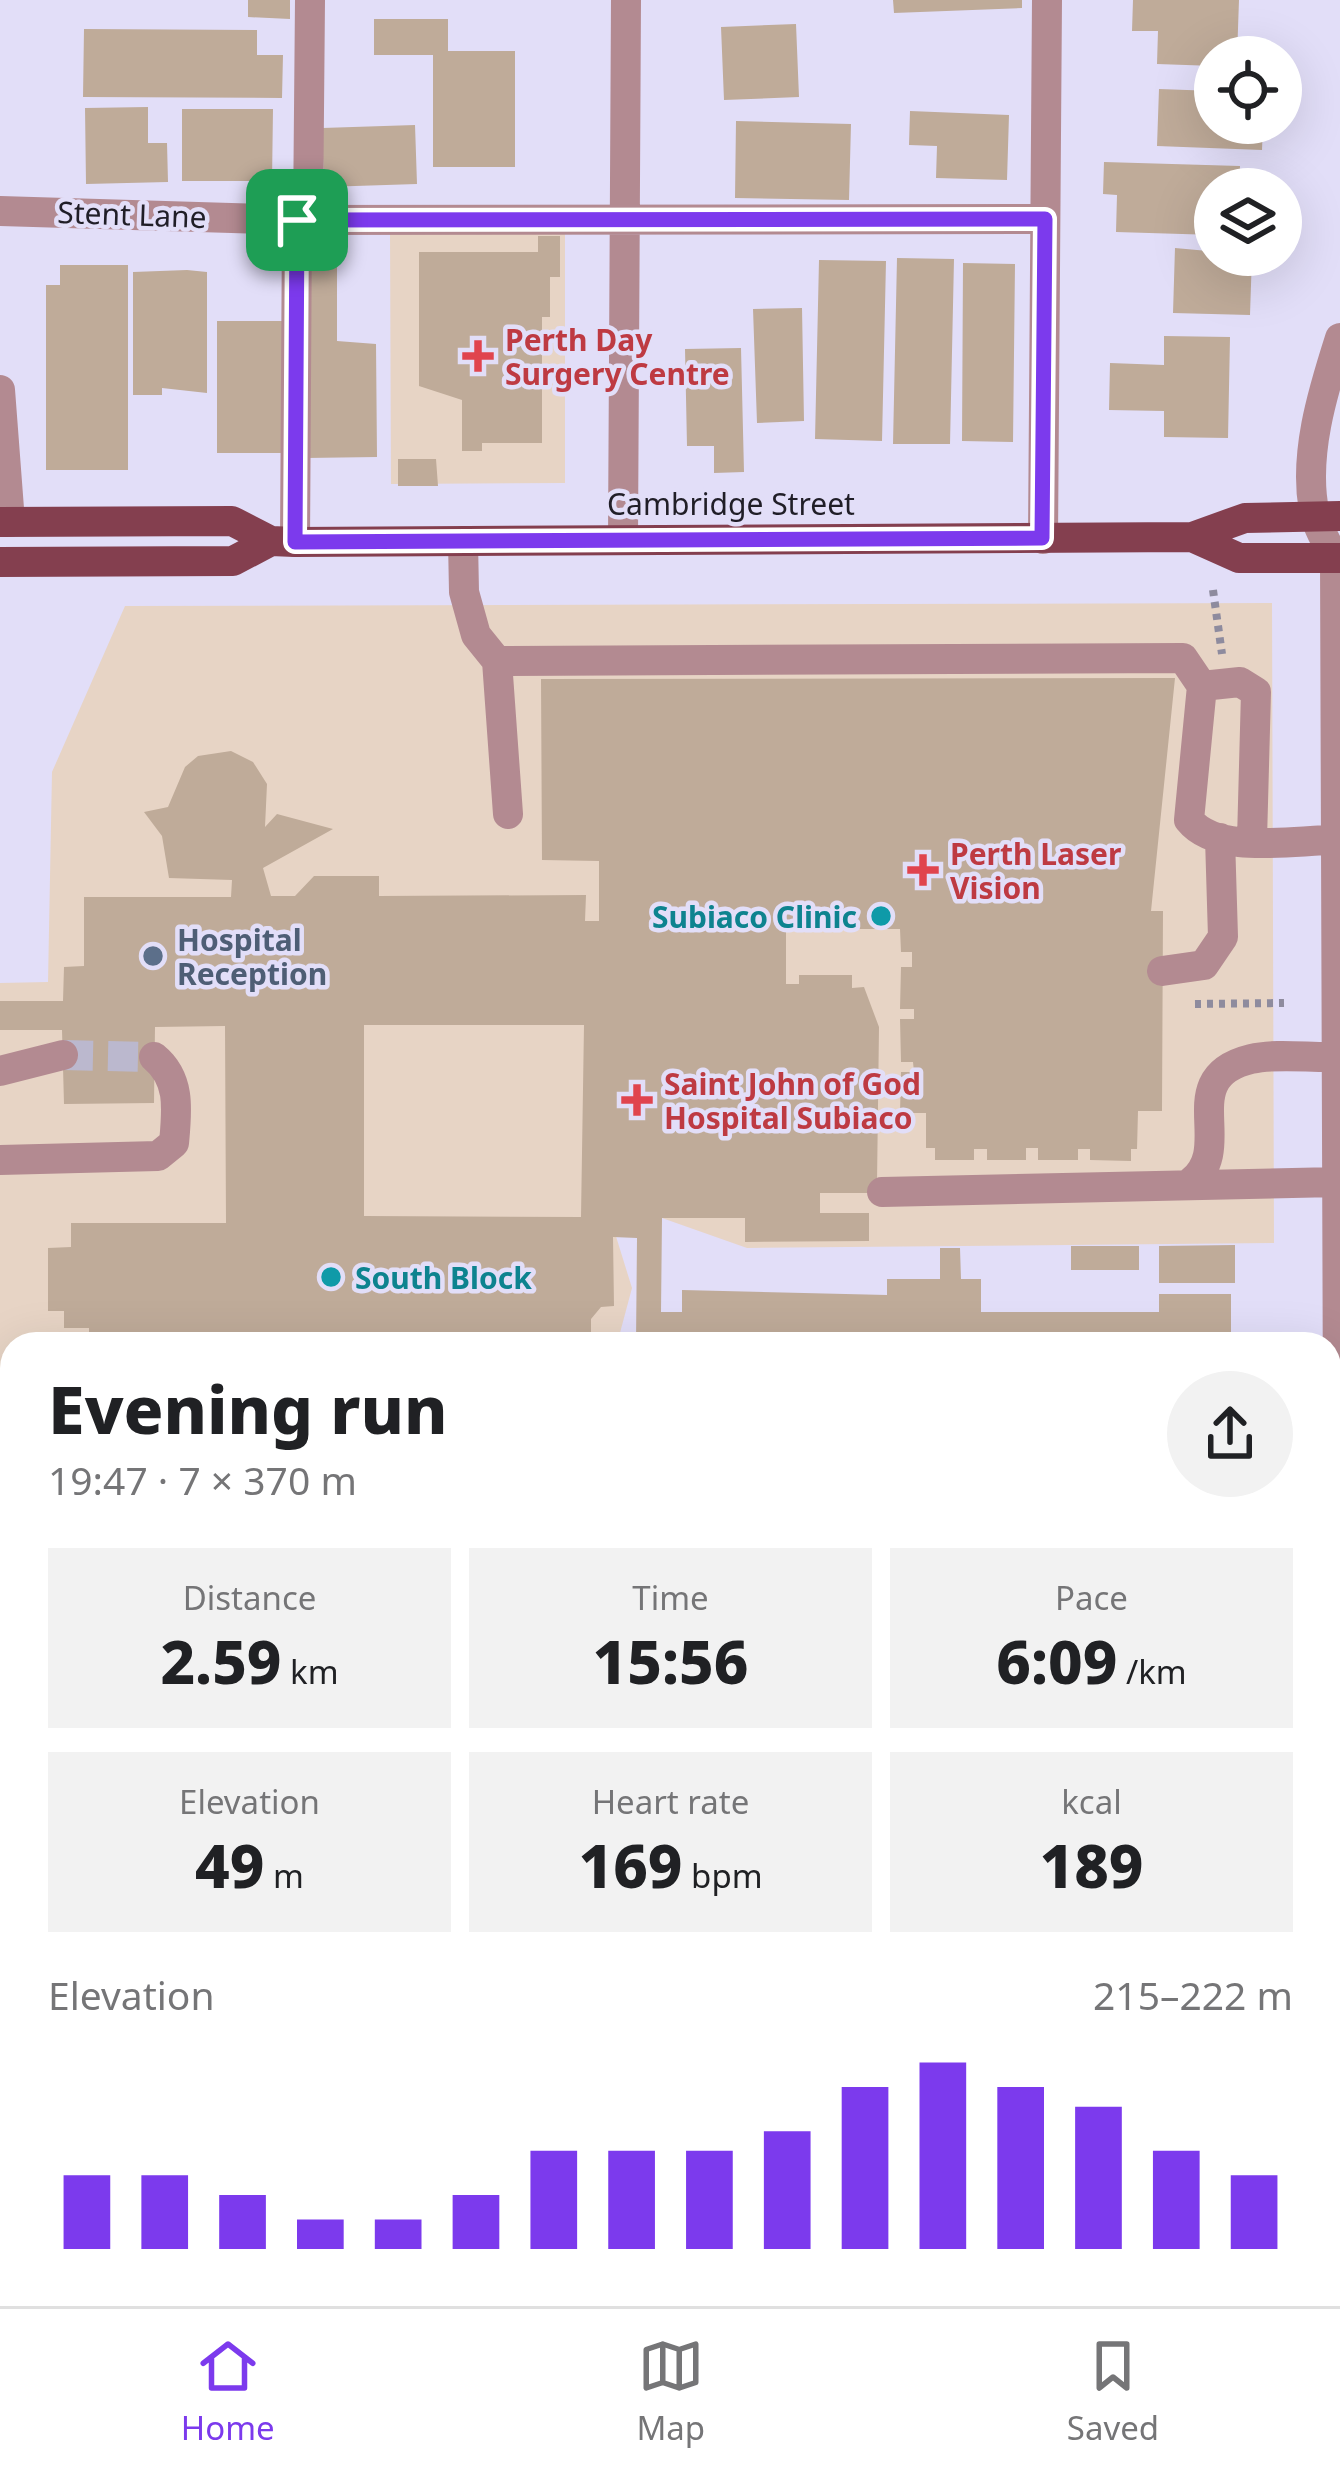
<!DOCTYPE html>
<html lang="en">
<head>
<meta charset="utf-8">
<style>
	:root { --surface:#fff; --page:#f2f2f2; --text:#202124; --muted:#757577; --line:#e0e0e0; --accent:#7c3aed }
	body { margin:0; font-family:"Noto Sans",sans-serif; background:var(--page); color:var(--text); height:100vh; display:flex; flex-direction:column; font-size:45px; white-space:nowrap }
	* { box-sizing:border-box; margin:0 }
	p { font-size:39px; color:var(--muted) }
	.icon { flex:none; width:66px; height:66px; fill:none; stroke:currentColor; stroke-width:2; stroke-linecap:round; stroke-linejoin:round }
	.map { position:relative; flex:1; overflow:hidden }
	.drawer { position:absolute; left:0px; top:1332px; width:1341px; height:975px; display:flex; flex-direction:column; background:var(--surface); border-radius:36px 36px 0 0; box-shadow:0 12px 48px #0002 }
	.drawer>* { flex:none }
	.controls { position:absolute; left:1194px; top:36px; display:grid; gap:24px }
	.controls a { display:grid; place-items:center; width:108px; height:108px; border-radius:50%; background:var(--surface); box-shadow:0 12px 48px #0002; font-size:60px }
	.pin { position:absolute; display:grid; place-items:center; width:102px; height:102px; color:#fff; margin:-51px; border-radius:24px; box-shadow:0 6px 18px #0006 }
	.round { display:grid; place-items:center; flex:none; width:126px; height:126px; border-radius:63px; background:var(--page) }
	.headline { display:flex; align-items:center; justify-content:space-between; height:204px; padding:0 48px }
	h1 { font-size:66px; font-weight:800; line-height:90px }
	.figures { display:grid; grid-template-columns:repeat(3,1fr); gap:18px; height:204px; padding:12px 48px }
	.figures div { display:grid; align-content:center; border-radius:0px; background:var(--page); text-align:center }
	.figures b { font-size:60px; font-weight:800 }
	.figures small { font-size:33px; font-weight:400 }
	.figures p { font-size:33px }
	.chart { height:336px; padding:24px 48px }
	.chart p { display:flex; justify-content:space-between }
	.chart svg { width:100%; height:216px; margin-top:12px; stroke:var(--accent); stroke-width:6 }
	.tabs { display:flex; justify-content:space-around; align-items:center; height:168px; border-top:3px solid var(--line); background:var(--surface); font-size:33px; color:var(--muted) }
	.tabs a { display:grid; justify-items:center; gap:6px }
	.tabs .active { color:var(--accent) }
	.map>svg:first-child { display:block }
	.medical { fill:#e7d4c5 }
	.green { fill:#a6ba9e }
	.building { fill:#bfab99; fill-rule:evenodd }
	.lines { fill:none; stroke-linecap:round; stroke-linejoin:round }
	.minor-tunnel { stroke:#bbb8ce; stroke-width:30; stroke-dasharray:30 15; stroke-linecap:butt }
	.path { stroke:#8e8b9e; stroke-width:8; stroke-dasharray:6 6; stroke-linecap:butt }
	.minor { stroke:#b38a91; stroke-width:30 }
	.major { stroke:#843f4f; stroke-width:30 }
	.route-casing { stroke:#fff; stroke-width:24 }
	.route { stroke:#7c3aed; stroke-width:15 }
	.health-dot { fill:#e0444e; stroke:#e2def8; stroke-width:4.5 }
	.culture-dot { fill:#0f9aa8; stroke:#e2def8; stroke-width:4.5 }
	.service-dot { fill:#5c6f8a; stroke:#e2def8; stroke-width:4.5 }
	.labels { text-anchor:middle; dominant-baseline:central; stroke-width:9; stroke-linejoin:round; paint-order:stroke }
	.street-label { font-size:30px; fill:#201e27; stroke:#e2def8 }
	.health-label { font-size:30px; font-weight:bold; fill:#be3a42; stroke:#e2def8; text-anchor:start }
	.culture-label { font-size:30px; font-weight:bold; fill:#0d838f; stroke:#e2def8; text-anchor:end }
	.service-label { font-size:30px; font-weight:bold; fill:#4e5e75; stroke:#e2def8; text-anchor:start }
</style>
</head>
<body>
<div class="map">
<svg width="1340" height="2306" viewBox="0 0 1340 2306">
	<rect width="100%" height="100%" fill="#e2def8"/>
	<path class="medical" d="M565,228V483L391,484L390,229Z
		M1272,603L1274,1243L747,1248L662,1218L610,1217L632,1288L617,1344H12V1653L0,1646V983L48,982L52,772L125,606Z"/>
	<path class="green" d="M795,2295H998L1007,2306H800Z"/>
	<path class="building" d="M248,0H290V19L248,17Z
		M893,0H1022V8L894,13Z
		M1133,0H1239L1237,57H1215V66L1157,64L1158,31H1132Z
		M374,19H448V51H515V167H433V55H374Z
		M796,24L799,97L724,100L721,27Z
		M84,29L257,30V55H283L282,98L83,97Z
		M1159,89L1215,91V123H1263L1262,150L1157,146Z
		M148,107V143H167L168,182L86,184L85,108Z
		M182,109H273L272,181H182Z
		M910,111L1009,115L1007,180L936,178L937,146L909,145Z
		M736,121L851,124L849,200L735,198Z
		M415,125L417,184L324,187L322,128Z
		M1104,162L1240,166L1239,189H1215V235L1116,232L1117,195L1103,194Z
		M305,225H337V341L376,344L377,457L306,458Z
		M538,236H560V277H550V317H542V443H482V451H462V400L419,386V252H538Z
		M1175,248L1252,255L1250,315L1173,313Z
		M897,258L954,259L950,444H893Z
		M819,260L886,261L882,441L815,439Z
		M963,263L1015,264L1013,442L962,441Z
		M60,265H128V470H46V285H60Z
		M187,270L207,272V393L162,388V395H133V272Z
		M802,308L804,421L757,423L753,309Z
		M217,321H288V453H217Z
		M1164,336L1230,337L1228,438L1164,437V411L1109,410L1110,363L1164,365Z
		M741,348L744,472L714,473V446H687L685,349Z
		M398,459H436L438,486H398Z
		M1175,678L1151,911H1163L1162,1111H1138L1137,1149H1131V1161L1090,1160V1149H1078V1160H1038V1148H1026V1160H987V1149H974V1160H935V1148H926V1113H900L901,1072H914L913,1062H901L900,1019H914V1009H900L901,967H912V952H901L900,929H786V984H799V975H852V988L864,987L879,1027L877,1183L867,1193H820V1213H869V1241L745,1242V1218H662L661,1312H682V1290L887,1295V1279H940V1248H960L961,1279H981V1312H1159V1294H1231V1344H681V1338L636,1344L637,1238L613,1237L614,1306L601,1307L591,1319V1338H518V1344H89V1328H64V1311H48V1248L71,1247V1223H226L225,1026L155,1027L154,1103L64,1104L62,1030H0V1001H63L64,967L84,966V897H231L232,880L169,878L162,836L144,812L168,807L185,767L198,756L231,751L253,762L267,784L265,827L277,814L333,829L263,868L271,896H295L314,876H379V896L586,895L585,921H599V861L542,860L541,679ZM364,1025H584L581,1217L364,1216Z
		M1235,1245V1283H1159V1246Z
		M1071,1246H1139V1270H1071Z
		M0,1834H12V2069L0,2085Z
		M37,2295H193V2306H37Z
		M274,2295H339V2306H274Z
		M344,2295H375V2306H342Z
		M406,2295H530L535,2306H406Z
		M702,2295H751L755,2306H676Z"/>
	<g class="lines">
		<path class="minor-tunnel" d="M63,1055L154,1057"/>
		<path class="path" d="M1213,590L1222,654
			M1195,1004L1284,1003
			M345,1344L346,1340
			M0,1385L12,1392
			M821,2295L829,2306
			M857,2295L876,2306"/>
		<path class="minor" d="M0,211L297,220L1045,219
			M308,220L310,0
			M1340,338C1323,391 1302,458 1315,515C1318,529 1328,545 1335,558L1340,1997
			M0,390L10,522
			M623,539L626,0
			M1043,539L1047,0
			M463,541L464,592L476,635L497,661L508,814
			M295,542L297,220
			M497,661L1183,658L1202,686L1189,820C1217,855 1293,840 1335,840
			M1202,686L1240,682L1256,692L1252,840
			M1162,971L1204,965L1223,937L1220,838
			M0,1071L63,1055
			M0,1160L158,1156L174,1143C177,1110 181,1079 154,1057
			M1191,1182C1237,1147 1173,1078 1251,1059C1277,1053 1309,1058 1336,1057
			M882,1192L1337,1182
			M0,1789L12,1780
			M0,2144L12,2143
			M774,2295L785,2306
			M237,2306V2295
			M629,2306L656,2295"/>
		<path class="major" d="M0,522L232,521L271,541L295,542L1192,537L1245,518L1340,516
			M1192,537L1239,558H1340
			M0,562L233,561L271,541
			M0,1681L12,1689
			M0,1747L12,1755
			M1329,2167L1340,2164
			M1329,2214L1340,2211
			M1038,2295L1041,2306
			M1096,2295L1100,2306"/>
	</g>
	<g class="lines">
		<g class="route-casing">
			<path id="route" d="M1045,219L1042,538L295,542L297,220Z"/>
		</g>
		<use href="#route" class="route"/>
	</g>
	<g class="health-dot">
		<path d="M472 338h12v12h12v12h-12v12h-12v-12h-12v-12h12z"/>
		<path d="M917 852h12v12h12v12h-12v12h-12v-12h-12v-12h12z"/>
		<path d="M631 1082h12v12h12v12h-12v12h-12v-12h-12v-12h12z"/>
	</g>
	<g class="culture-dot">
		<circle cx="881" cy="916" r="12"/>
		<circle cx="331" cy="1277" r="12"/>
	</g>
	<circle class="service-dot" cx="153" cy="956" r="12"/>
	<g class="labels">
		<g class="street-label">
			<text transform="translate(132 214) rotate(2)">Stent Lane</text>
			<text x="731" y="503">Cambridge Street</text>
		</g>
		<g class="health-label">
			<text x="505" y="339">Perth Day<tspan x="505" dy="34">Surgery Centre</tspan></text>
			<text x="950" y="853">Perth Laser<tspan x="950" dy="34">Vision</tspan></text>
			<text x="664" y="1083">Saint John of God<tspan x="664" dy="34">Hospital Subiaco</tspan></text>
		</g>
		<g class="culture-label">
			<text x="857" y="916">Subiaco Clinic</text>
			<text x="355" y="1277" text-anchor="start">South Block</text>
		</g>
		<g class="service-label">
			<text x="177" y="939">Hospital<tspan x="177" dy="34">Reception</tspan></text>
		</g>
	</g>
</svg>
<div class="controls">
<a><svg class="icon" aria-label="locate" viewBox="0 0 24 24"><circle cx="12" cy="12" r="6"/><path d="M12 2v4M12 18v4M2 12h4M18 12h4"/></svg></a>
<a><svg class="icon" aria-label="layers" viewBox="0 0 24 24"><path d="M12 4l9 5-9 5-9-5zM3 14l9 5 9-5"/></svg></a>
</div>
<div class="pin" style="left:297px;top:220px;background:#1e9e55"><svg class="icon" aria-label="arrive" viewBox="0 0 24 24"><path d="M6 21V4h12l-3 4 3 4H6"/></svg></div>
<section class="drawer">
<div class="headline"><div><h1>Evening run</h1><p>19:47 · 7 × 370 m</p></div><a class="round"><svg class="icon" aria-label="share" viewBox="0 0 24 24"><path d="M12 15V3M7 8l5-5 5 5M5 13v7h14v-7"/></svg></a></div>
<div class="figures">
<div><p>Distance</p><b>2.59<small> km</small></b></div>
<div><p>Time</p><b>15:56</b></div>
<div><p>Pace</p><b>6:09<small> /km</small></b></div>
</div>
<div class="figures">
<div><p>Elevation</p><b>49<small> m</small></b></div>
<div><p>Heart rate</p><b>169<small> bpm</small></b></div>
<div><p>kcal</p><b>189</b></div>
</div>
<div class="chart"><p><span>Elevation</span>215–222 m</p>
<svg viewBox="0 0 160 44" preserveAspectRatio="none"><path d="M5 44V29M15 44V29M25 44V33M35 44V38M45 44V38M55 44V33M65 44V24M75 44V24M85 44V24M95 44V20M105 44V11M115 44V6M125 44V11M135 44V15M145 44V24M155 44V29"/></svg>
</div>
</section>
</div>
<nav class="tabs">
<a class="active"><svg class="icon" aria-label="home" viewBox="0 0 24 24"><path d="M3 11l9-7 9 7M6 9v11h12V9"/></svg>Home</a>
<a><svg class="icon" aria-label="map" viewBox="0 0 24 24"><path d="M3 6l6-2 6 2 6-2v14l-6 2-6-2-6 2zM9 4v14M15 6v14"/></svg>Map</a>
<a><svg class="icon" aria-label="saved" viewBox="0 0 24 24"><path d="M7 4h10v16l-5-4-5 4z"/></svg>Saved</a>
</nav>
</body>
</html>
